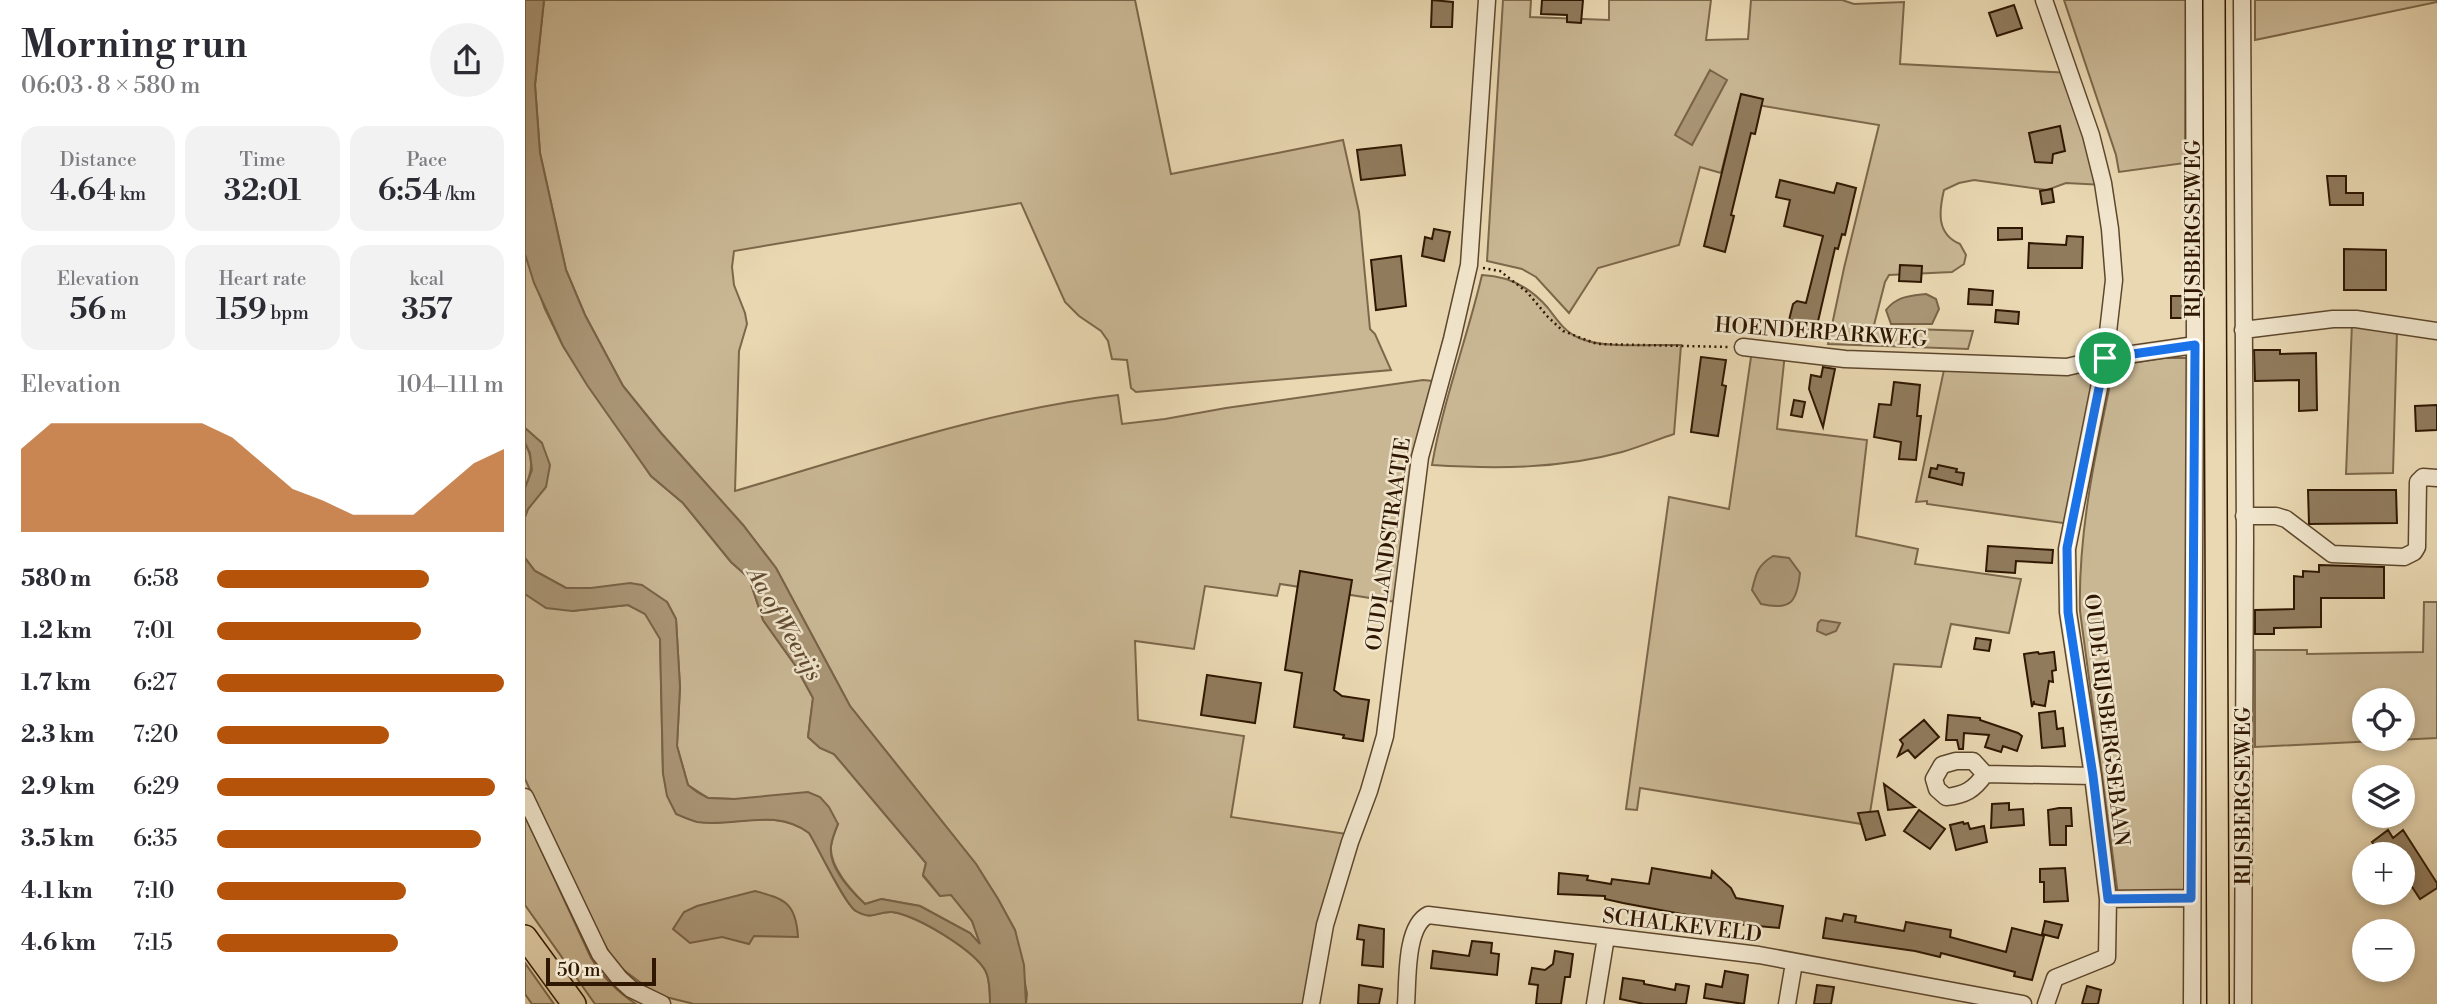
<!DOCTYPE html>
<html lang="en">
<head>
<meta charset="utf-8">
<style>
	:root { --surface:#fff; --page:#f2f2f3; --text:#2b2b33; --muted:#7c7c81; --accent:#b45309 }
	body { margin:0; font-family:"Libre Bodoni",serif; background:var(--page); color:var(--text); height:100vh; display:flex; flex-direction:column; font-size:26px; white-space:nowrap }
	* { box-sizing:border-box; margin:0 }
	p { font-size:23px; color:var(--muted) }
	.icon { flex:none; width:38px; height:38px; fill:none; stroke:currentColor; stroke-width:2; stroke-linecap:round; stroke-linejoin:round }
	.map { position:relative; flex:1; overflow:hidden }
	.panel { display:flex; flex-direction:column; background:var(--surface); width:525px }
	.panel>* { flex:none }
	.tools { position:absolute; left:1827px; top:688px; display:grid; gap:14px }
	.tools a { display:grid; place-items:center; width:63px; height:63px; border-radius:50%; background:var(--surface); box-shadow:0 4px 10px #0003; font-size:35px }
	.scale { position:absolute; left:21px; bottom:18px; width:110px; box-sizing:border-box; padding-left:7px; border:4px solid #2f1701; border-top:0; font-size:19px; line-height:24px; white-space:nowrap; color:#2f1701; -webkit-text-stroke:5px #f1e6cd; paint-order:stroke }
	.pin { position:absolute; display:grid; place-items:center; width:60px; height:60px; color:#fff; margin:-30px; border:4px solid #fff; border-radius:50%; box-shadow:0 2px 7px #0007 }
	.round { display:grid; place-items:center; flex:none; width:74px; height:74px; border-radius:37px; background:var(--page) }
	.headline { display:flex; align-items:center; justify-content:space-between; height:119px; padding:0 21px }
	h1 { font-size:38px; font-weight:600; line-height:52px }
	.stats { display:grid; grid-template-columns:repeat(3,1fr); gap:10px; height:119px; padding:7px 21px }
	.stats div { display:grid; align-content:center; border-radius:18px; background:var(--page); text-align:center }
	.stats b { font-size:30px; font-weight:600 }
	.stats small { font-size:19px; font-weight:400 }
	.stats p { font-size:19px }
	.chart { height:196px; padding:14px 21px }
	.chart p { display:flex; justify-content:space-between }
	.chart svg { width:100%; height:126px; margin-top:7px; fill:var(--accent); opacity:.7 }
	ul { padding:0 21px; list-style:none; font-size:23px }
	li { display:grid; grid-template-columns:112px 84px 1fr; align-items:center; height:52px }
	li i { height:18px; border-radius:9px; background:var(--accent) }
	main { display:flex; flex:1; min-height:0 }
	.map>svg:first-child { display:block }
	.green { fill:#c9b794; stroke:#7c674a; stroke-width:2; fill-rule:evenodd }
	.water { fill:#aa9676; stroke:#796347; stroke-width:2 }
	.building { fill:#907b5d; stroke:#2f1701; stroke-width:2 }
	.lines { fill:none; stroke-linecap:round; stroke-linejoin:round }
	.minor-casing { stroke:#5e472d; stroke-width:19 }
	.major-casing { stroke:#2f1701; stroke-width:24 }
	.highway-casing { stroke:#2f1701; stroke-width:26 }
	.path { stroke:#2f1701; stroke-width:2.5; stroke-dasharray:2 3.5; stroke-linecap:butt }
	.minor { stroke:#f1e6cd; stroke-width:16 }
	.major { stroke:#e9d8b2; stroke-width:21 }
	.highway { stroke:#e9d8b2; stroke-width:23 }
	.route-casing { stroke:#fff; stroke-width:14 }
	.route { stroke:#1a73e8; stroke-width:9 }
	.labels { text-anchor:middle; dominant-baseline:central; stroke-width:5; stroke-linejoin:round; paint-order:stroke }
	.street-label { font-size:21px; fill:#2f1701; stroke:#f1e6cd }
	.water-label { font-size:23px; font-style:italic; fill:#604a30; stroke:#f1e6cd }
</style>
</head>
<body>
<main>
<section class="panel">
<div class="headline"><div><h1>Morning run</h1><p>06:03 · 8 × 580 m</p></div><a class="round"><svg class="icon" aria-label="share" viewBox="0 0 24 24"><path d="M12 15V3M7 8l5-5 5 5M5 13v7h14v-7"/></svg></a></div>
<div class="stats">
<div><p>Distance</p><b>4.64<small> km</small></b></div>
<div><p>Time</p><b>32:01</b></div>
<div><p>Pace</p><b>6:54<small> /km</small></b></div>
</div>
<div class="stats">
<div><p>Elevation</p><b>56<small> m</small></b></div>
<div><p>Heart rate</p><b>159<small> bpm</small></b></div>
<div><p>kcal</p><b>357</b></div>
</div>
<div class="chart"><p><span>Elevation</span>104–111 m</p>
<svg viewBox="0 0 160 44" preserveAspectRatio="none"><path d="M0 44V15L10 6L20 6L30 6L40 6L50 6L60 6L70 11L80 20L90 29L100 33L110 38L120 38L130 38L140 29L150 20L160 15V44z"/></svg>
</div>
<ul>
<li><b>580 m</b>6:58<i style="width:74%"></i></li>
<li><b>1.2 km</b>7:01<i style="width:71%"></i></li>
<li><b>1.7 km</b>6:27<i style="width:100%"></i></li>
<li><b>2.3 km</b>7:20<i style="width:60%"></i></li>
<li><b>2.9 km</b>6:29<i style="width:97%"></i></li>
<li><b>3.5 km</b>6:35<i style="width:92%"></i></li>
<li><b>4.1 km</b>7:10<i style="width:66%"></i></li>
<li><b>4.6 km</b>7:15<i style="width:63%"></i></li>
</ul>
</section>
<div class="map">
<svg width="1912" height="1004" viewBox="0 0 1912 1004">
	<rect width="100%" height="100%" fill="#e9d8b2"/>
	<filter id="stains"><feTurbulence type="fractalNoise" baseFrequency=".00286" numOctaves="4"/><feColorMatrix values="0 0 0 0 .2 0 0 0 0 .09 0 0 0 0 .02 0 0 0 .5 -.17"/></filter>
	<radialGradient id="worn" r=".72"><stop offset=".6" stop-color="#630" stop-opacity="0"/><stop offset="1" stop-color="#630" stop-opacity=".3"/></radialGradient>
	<path class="green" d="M19,0H610L646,174L818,140L834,212L845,329L850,334L866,370L611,392L606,388L602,360L587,359L583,341L576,331L554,316L540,302L496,203L209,251L207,267L209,285L220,313L222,324L214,351L210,491C336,454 463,410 593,395L597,424L640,419L701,408L898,380L908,381L871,602L755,584L752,596L680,586L669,649L610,641L613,720L719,736L706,817L822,834L781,1004H501L502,994L490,930L473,899L451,864L325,706L251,568L218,525L136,433L98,386L60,315L41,270L15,153L10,85Z
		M978,0H1006L1005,17L1084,20V0H1186L1181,40L1223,39L1226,0H1317L1329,4L1379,2L1375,64L1547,73L1579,185L1541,183L1522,190L1449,180L1434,183L1419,190C1414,211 1411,234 1435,244L1441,255L1439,264L1427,272L1364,275L1360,282L1349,325L1355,328L1448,331L1443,349L1303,344L1319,268L1354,125L1214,102L1196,173L1175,167L1154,245L1073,268L1044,313L1011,277L997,269L962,261Z
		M1539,0H1661L1660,163L1594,172L1591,155Z
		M1730,0H1912V2L1730,40Z
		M0,254L20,309L38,346L126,476L158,503L206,562L224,578L238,620L270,665L288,698L283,737L295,748L309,754L401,863L398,876L415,896L426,894L447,921L456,946L445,933L395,906L357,899L340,904C327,891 304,867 306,846C307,839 310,831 313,824L209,799L183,798L163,785L152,746L155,687L151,619L142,602L66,588H41L10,571L0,558V517L3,509L20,487L17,443L0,428Z
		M957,275C984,276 1006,288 1023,308C1032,320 1040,332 1054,338C1077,349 1129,344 1156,345L1149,434C1131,440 1114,447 1097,452C1035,469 970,469 907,465C918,401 942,339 957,275Z
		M1827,323L1872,331L1868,473L1821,474Z
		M1227,350L1260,353L1252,429L1342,440L1331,536L1393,549L1390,564L1496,579L1484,633L1426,624L1416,667L1369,664L1343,825L1115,788L1112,810L1101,809L1144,497L1204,509Z
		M1638,358H1662V891L1593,895L1555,611C1553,529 1572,446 1589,366Z
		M1420,365L1572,368L1545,524L1402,504V501L1391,502Z
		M0,443C9,460 7,471 0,488Z
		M0,594L47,611L103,605L120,613L135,638L138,774L190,823C222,821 256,812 284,833C293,847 320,905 331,911C348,921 352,911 367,912C390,914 451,951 461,972C465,981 465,994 465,1004H169L137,996L124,989L96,968L86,956L56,901L0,779Z
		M1899,602H1912V738L1730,747V650H1782V654L1898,652ZM1839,700H1878V738H1839Z
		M0,815L66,958C79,978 91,991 111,1004H70L0,905Z
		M0,963L29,1004H7L0,994Z"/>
	<path class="water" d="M0,0H19L10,85L15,153L41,270L60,315L98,386L136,433L218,525L251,568L325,706L451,864L473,899L490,930L499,965L501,1004H465C465,994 465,981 461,972C451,951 390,914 367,912C352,911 348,921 331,911C320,905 293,847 284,833C249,807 211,828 172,822C165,820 158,817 151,814L142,796L138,774L135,639L120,614L103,605L47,611L21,608L0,594V558L10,571L41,588H66L105,583L117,585L142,602L151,619L155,687L152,746L163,785L172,792L183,798L209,799L283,792L295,797L304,807L313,824C310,831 307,839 306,846C303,867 326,891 340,904L356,899L395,906L445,933L455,944L447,921L426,895L415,896L398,875L401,863L309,754L295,748L283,737L288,698L270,665L238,620L224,578L206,562L158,503L126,476L62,385L38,346L9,283L0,254Z
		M1185,70L1202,80L1167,145L1150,135Z
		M1401,294L1411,299L1414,309L1407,324H1366L1361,310C1372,296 1385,296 1401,294Z
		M0,428L17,443L25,465L21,487L3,509L0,517V488L7,470L5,453L0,443Z
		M1248,556L1264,558L1275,573C1272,602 1266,611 1236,604L1227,590C1231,573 1233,565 1248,556Z
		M1296,620L1315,623L1311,631L1301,635L1292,631L1293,623Z
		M230,891C260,899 271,903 273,937L229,936L224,944L197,937L165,943L148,929L159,912L172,906Z"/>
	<path class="building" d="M907,0L928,2L927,27H906Z
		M1017,0H1058L1056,23L1042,22V15L1016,14Z
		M1489,5L1497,28L1472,36L1464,13Z
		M1216,94L1238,99L1230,134L1226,133L1206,215L1209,216L1200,252L1179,246Z
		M1535,126L1540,151L1528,154L1527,163L1510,162L1504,133Z
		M876,145L880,175L836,180L832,150Z
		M1802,176H1821V193H1838V205H1805Z
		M1255,180L1309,193L1312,183L1331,188L1320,235L1317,234L1313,249L1310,248L1291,330L1263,324L1268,304L1272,301L1281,303L1298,236L1259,226L1265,200L1251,197Z
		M1527,189L1529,202L1517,204L1515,191Z
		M1473,228H1497V239L1473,240Z
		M909,229L925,232L919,261L897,256L900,237L907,239Z
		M1542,236L1558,237L1557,268H1503L1504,243L1541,245Z
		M1819,249L1861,250V290H1819Z
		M876,256L881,306L851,310L846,260Z
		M1375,265L1397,266L1396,282L1374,281Z
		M1444,289L1468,291L1467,305L1443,304Z
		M1646,296H1659V318H1646Z
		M1471,310L1494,312L1493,324L1470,322Z
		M1729,350H1755V354L1791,353L1792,410L1774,411V380L1730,381Z
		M1176,357L1201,360L1197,385L1201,386L1193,436L1166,432Z
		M1298,367L1310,369L1298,427L1284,389L1286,375L1296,377Z
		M1369,382L1395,385L1392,416H1396L1391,460L1374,459L1376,442L1349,437L1354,404L1366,405Z
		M1269,400L1280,402L1277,417L1266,415Z
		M1912,405V430L1891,431L1890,406Z
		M1413,465L1432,469L1431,472L1439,473L1437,485L1404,477L1406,468L1412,469Z
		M1783,490H1871L1872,523L1784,524Z
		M1463,546L1528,550L1527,563L1491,561L1490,573L1461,571Z
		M1794,565L1859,567V598H1796V627L1749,628V634H1730V610L1769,609V576L1778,577V571L1794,572Z
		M775,571L827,580L809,690L817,696L844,700L838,741L818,738L819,735L769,727L777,673L760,670Z
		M1451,638L1466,640L1464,651L1449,649Z
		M1513,652L1514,654L1529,652L1531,670L1527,671L1528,682L1524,681L1520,706L1509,704V701L1507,707L1499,654Z
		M682,675L736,683L730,723L676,715Z
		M1530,711L1532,729L1538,728L1540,746L1517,748L1514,713Z
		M1423,715L1455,718V720L1493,733L1497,736L1492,751L1478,746L1476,752L1460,747L1464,735L1439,733L1438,749H1434L1432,740H1421Z
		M1399,720L1414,737L1390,758L1383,750L1373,756L1378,744L1375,740Z
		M1359,784L1390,807L1363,810Z
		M1484,803V810L1498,809L1499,825L1466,828L1467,804Z
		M1534,808H1546L1547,826H1541V845H1525L1523,810Z
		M1394,810L1420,829L1405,849L1379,831Z
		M1353,811L1360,835L1341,840L1333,813Z
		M1438,822L1439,824L1443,823L1445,829L1459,826L1462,842L1431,850L1425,825Z
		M1863,830L1868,838L1878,830L1912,883V888L1895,899L1878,873V854H1855L1847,842Z
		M1127,868L1186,878L1187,871L1206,888L1211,898L1258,906L1254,928L1210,924L1098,903L1080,899V896L1033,894L1034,873L1063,876L1062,880L1086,884L1087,879L1124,884Z
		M1540,868L1543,901L1519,902V882H1515V869Z
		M1319,914L1331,916L1330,922L1379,931L1381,922L1426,930L1425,937L1481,952L1487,928L1519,936L1507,980L1489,976L1490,972L1416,953L1415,957L1390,951L1298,938L1301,918L1317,921Z
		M1520,921L1537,925L1533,938L1517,934Z
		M834,925L859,929L858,967L837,965L839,940L832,939Z
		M947,941L967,943L966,953L974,954L972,975L906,968L908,951L944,956Z
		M1030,951L1048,954L1045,977H1040L1036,1004H1011L1013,985L1004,984L1007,968L1020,970L1028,964Z
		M1200,971L1223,975L1219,1004L1179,998L1181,984L1197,987Z
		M1098,978L1119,981V984L1150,990L1151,984L1164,986L1161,1004H1119L1095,999Z
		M834,985L857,989L854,1004H833Z
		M1292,985L1309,987L1306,1004H1289Z
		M1562,986L1576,990L1573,1004H1557Z"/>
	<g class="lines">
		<g class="minor-casing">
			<path id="minor" d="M1519,0L1566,135L1578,183L1585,229L1589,280L1580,358L1542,549L1543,612L1568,776L1583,899L1582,957L1530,978L1521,1004
				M1717,0L1720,538L1718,1004
				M1718,330L1808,319H1831L1912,331
				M1218,347L1320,359L1542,367L1580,358L1670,345
				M1719,516H1751L1761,519L1807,554L1879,557L1889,552L1892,547L1893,482L1898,477L1912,478
				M1460,774C1449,790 1440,795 1421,797L1412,789L1409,779L1417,765L1431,761H1448L1460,774L1568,776
				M0,797L75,954L95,979L106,989L137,1004
				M1583,899L1666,898
				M786,1004L800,925L825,842L844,791L860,736L895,457L927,339L944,265L962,0
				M881,1004C883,980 880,927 903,915L1234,955L1498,1004
				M1070,1004L1081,937
				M1262,1004L1269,963
				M1667,1004L1670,345L1669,0"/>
		</g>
		<g class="major-casing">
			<path id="major" d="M1689,0L1693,1004"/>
		</g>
		<g class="highway-casing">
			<path id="highway" d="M0,937L49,1004"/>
		</g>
		<path class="path" d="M958,268L975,271L1002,292L1023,317L1038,331L1072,344L1204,347"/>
		<use href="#minor" class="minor"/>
		<use href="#major" class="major"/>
		<use href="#highway" class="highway"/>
	</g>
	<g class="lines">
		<g class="route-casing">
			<path id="route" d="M1670,345L1666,898L1583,899L1568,776L1543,612L1542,548L1580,358Z"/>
		</g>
		<use href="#route" class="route"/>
	</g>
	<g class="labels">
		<g class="street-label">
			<text transform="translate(1669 229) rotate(-90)">RIJSBERGSEWEG</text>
			<text transform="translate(1296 333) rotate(4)">HOENDERPARKWEG</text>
			<text transform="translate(864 544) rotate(-82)">OUDLANDSTRAATJE</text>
			<text transform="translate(1581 720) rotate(83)">OUDE RIJSBERGSEBAAN</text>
			<text transform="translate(1719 796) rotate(-90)">RIJSBERGSEWEG</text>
			<text transform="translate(1157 926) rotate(7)">SCHALKEVELD</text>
		</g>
		<g class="water-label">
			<text transform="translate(259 624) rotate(60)">Aa of Weerijs</text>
		</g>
	</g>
	<rect width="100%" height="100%" filter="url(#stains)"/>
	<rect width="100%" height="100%" fill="url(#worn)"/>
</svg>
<div class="tools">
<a><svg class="icon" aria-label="locate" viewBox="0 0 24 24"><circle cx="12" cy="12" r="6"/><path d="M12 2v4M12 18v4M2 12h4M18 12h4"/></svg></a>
<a><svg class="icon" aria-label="layers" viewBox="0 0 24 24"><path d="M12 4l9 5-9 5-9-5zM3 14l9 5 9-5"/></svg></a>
<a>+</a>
<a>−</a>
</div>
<div class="scale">50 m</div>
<div class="pin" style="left:1580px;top:358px;background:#1e9e55"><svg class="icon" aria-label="arrive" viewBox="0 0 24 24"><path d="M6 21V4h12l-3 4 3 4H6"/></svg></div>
</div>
</main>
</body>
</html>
